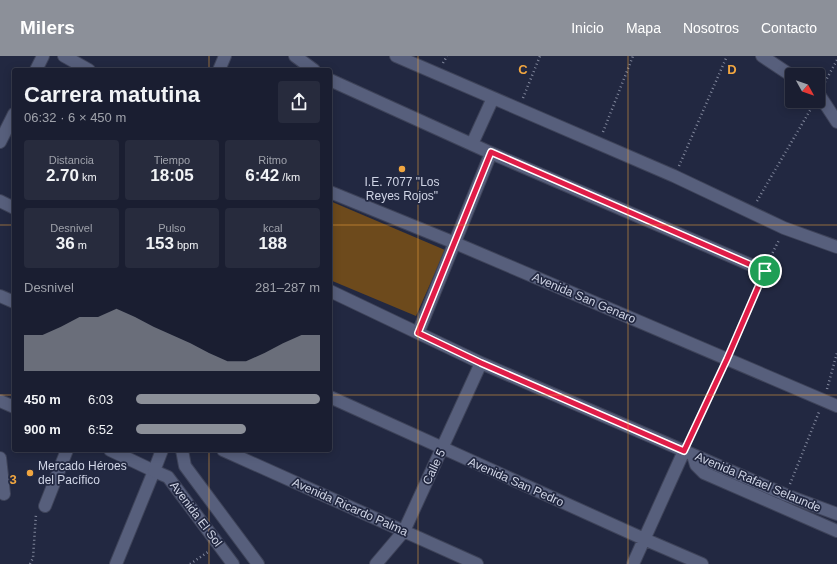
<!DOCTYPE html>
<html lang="es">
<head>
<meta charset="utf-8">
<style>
	:root { --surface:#1a1e31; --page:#272b3d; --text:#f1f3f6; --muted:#9fa2ab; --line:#383c4d; --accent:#8c9099 }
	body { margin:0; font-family:Helvetica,sans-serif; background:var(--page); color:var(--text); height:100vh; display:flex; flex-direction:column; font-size:15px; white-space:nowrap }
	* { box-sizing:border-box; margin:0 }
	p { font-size:13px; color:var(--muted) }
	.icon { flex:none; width:22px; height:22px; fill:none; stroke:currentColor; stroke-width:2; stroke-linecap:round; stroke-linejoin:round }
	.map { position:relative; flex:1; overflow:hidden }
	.sheet { position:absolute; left:12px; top:12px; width:320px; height:384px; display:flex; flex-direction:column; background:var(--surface); border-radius:4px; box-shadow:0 2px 10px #0003,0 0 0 1px var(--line) }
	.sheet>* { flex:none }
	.needle { width:26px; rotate:130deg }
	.buttons { position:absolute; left:785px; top:12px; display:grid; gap:8px }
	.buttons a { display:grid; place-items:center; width:40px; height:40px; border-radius:4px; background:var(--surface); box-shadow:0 2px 10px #0003,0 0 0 1px var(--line); font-size:20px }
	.pin { position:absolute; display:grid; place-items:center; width:34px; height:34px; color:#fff; margin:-17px; border:2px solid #fff; border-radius:50%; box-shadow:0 1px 4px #0007 }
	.round { display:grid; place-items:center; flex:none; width:42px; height:42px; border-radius:4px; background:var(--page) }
	.overview { display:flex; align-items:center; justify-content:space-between; height:68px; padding:0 12px }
	h1 { font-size:22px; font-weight:700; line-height:30px }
	.figures { display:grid; grid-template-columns:repeat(3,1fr); gap:6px; height:68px; padding:4px 12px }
	.figures div { display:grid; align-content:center; border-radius:4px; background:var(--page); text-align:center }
	.figures b { font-size:17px; font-weight:700 }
	.figures small { font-size:11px; font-weight:400 }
	.figures p { font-size:11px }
	.chart { height:112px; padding:8px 12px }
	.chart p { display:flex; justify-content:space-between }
	.chart svg { width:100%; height:72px; margin-top:4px; fill:var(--accent); opacity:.7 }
	ul { padding:0 12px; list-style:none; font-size:13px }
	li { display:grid; grid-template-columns:64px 48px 1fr; align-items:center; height:30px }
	li i { height:10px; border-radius:5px; background:var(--accent) }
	header { display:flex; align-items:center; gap:24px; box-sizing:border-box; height:56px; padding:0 20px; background:var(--accent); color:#fff }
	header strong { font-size:19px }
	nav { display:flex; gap:22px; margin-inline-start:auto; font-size:14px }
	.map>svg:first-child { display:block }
	.green { fill:#6d4a1c }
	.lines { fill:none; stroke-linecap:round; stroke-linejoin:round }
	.street-casing { stroke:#3e4359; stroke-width:14 }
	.secondary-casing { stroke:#3e4359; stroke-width:14 }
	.path { stroke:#81879c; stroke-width:2.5; stroke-dasharray:1 3; stroke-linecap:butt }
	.street { stroke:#575f7c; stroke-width:12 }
	.secondary { stroke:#575f7c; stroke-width:12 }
	.route-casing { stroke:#fff; stroke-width:8 }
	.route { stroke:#e11d48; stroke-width:5 }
	.grid { fill:none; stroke:#f1a640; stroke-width:1; stroke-opacity:0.55 }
	.poi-dot { fill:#f1a640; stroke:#222841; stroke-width:1.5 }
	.labels { text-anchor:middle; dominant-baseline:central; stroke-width:3.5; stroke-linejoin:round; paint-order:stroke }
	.poi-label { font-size:12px; fill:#d0d5e6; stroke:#222841 }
	.street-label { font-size:12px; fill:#d0d5e6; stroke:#222841 }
	.grid-label { font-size:13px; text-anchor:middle; font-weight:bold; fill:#f1a640; stroke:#222841; stroke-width:3.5; stroke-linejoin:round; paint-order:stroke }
</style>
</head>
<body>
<header>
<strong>Milers</strong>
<nav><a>Inicio</a><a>Mapa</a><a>Nosotros</a><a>Contacto</a></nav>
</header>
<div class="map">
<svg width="837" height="508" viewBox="0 0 837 508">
	<rect width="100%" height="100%" fill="#222841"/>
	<path class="green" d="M330,145L445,194L416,260L330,224Z"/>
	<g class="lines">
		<g class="street-casing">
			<path id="street" d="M64,0L89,14
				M295,0L314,14
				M396,0L674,120L784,172L837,191
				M762,0L792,20
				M36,14L43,0
				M219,14L225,0
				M330,24L491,97L765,215
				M818,37L837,66
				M0,86L14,58
				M472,88L493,42
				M330,136L455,187L837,350
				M330,235L481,307L786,439L837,458
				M0,240L14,246
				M418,277L491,97
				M330,341L644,483L702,508
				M0,345L14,351
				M110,394L154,415L116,508
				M223,394L477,508
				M693,399L696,409L704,417L837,475
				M0,402L4,438
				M45,450L67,394
				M376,508L404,475L481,307
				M633,508L684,395"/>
		</g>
		<g class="secondary-casing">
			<path id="secondary" d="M0,145L14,152
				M162,394L154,415L168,421L233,508
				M182,394L185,410L258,508"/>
		</g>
		<path class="path" d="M443,7L447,0
			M825,26L837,4
			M523,42L540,0
			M603,76L633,0
			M679,110L727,0
			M757,145L812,51
			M769,204L779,184
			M732,293L760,225
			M827,333L837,297
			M689,383L722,314
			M790,428L819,356
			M30,508L33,502L36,458
			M190,508L208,496"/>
		<use href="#street" class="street"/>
		<use href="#secondary" class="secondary"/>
	</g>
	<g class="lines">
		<g class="route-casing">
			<path id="route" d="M491,96L765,215L727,303L684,395L481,307L418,277Z"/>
		</g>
		<use href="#route" class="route"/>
	</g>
	<path class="grid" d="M209,0V14M418,0V508M628,0V508M0,169H14M330,169H837M0,339H14M330,339H837M209,394V508"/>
	<g class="poi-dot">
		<circle cx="402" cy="113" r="4"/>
		<circle cx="30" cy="417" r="4"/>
	</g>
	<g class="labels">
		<g class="poi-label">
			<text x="402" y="126">I.E. 7077 "Los<tspan x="402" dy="14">Reyes Rojos"</tspan></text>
			<text x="38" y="410" text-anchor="start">Mercado Héroes<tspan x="38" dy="14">del Pacífico</tspan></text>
		</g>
		<g class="street-label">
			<text transform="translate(584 242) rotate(23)">Avenida San Genaro</text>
			<text transform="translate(434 411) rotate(-65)">Calle 5</text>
			<text transform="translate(516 426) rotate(24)">Avenida San Pedro</text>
			<text transform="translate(758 426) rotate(23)">Avenida Rafael Selaunde</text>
			<text transform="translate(350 451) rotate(24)">Avenida Ricardo Palma</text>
			<text transform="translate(196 458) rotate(53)">Avenida El Sol</text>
		</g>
	</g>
	<g class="grid-label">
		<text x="523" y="18">C</text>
		<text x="732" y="18">D</text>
		<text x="13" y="428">3</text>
	</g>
</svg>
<div class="buttons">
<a><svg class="needle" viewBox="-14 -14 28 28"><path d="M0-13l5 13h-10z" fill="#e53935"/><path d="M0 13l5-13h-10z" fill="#9fa2ab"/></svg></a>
</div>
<div class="pin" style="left:765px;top:215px;background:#1e9e55"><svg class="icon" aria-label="arrive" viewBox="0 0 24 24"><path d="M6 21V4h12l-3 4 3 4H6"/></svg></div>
<section class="sheet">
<div class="overview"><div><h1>Carrera matutina</h1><p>06:32 · 6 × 450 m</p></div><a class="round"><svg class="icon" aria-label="share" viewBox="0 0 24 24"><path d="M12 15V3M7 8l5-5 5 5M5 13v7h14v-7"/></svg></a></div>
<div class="figures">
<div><p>Distancia</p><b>2.70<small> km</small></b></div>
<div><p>Tiempo</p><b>18:05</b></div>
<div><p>Ritmo</p><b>6:42<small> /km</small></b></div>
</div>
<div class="figures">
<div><p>Desnivel</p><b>36<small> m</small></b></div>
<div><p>Pulso</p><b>153<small> bpm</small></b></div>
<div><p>kcal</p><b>188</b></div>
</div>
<div class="chart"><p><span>Desnivel</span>281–287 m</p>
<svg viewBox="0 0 160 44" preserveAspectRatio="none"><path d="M0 44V22L10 22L20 17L30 11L40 11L50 6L60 11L70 17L80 22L90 27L100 33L110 38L120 38L130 33L140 27L150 22L160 22V44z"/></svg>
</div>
<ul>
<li><b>450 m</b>6:03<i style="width:100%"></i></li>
<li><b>900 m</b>6:52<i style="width:60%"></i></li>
</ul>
</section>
</div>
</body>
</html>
